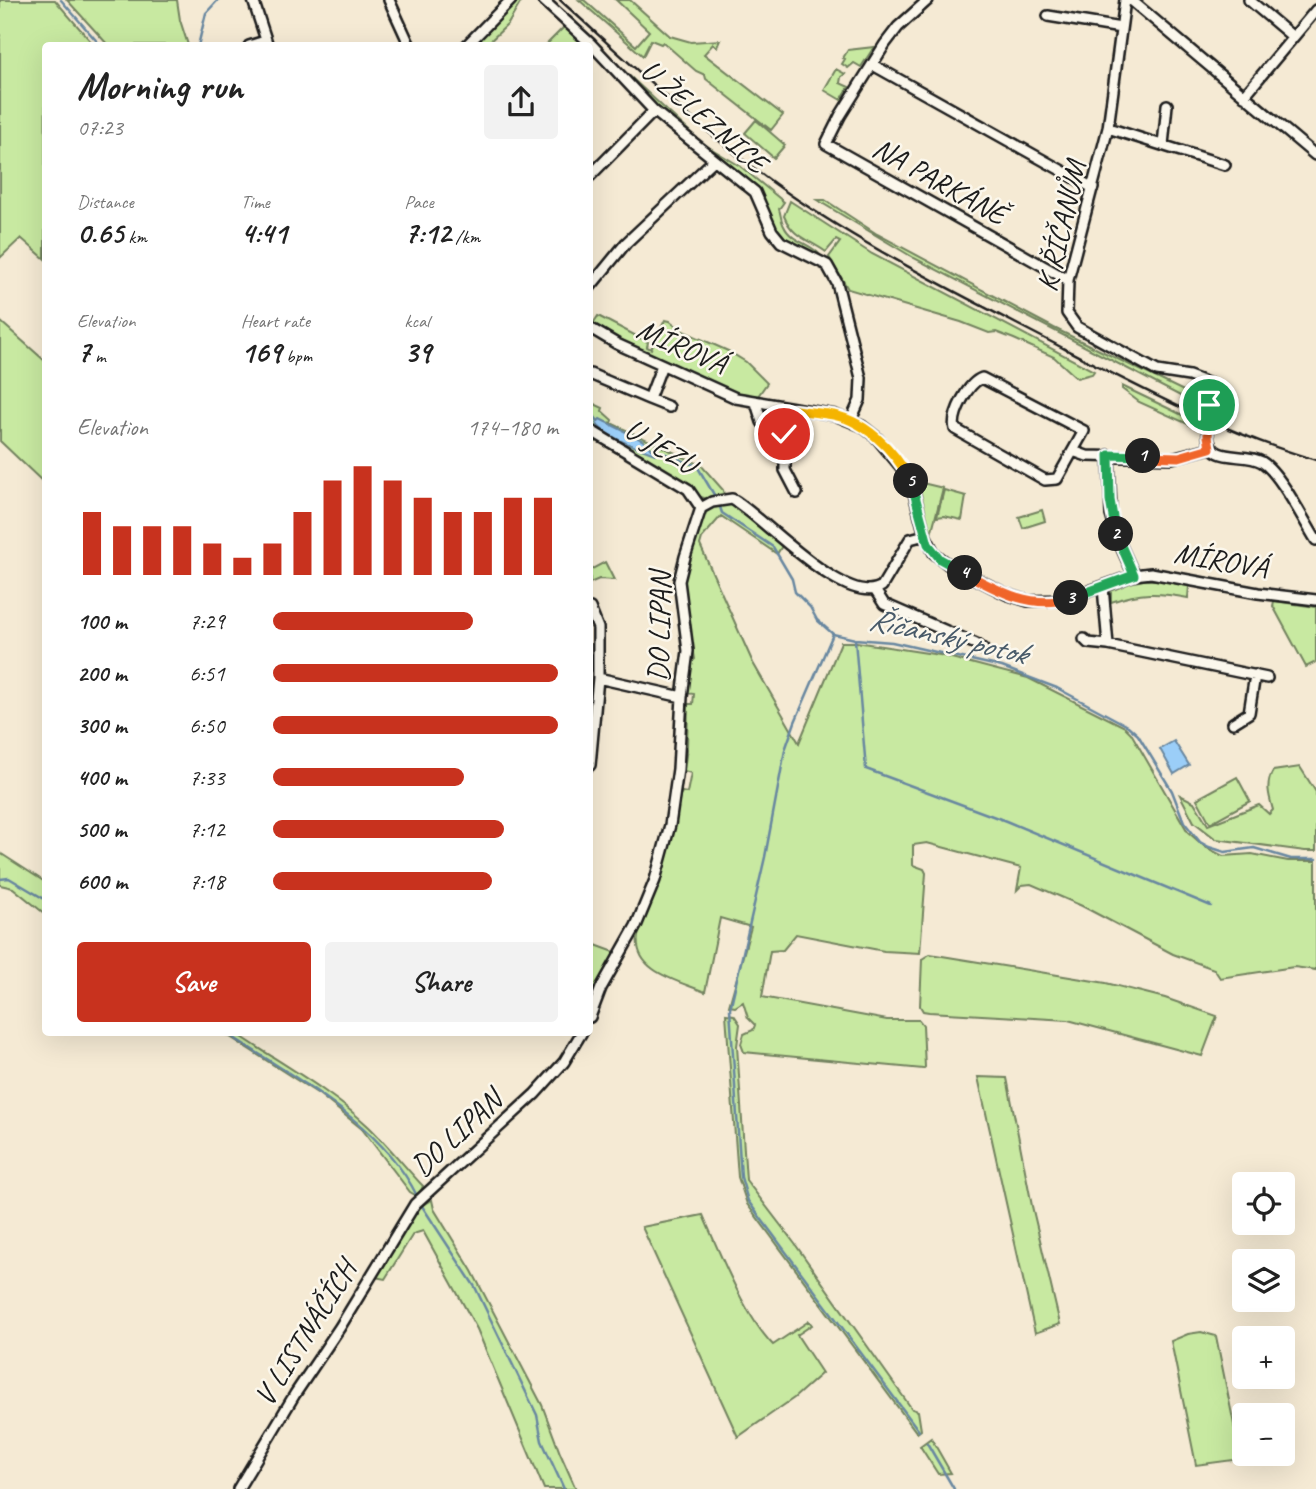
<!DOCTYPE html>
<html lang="en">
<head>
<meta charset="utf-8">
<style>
	:root { --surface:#fff; --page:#f2f2f2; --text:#222; --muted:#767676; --accent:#c8321e }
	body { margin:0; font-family:Caveat,sans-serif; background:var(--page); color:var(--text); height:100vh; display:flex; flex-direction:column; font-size:26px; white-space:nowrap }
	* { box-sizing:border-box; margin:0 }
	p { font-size:23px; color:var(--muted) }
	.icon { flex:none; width:38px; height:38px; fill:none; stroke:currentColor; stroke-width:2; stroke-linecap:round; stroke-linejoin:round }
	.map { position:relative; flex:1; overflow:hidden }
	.drawer { position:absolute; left:42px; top:42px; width:551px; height:994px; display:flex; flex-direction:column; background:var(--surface); border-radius:7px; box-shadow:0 7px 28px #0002 }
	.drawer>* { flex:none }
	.controls { position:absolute; left:1232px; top:1172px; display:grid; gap:14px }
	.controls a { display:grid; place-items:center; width:63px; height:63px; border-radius:7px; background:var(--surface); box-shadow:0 7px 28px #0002; font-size:35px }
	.pin { position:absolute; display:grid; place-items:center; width:60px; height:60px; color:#fff; margin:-30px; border:4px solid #fff; border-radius:50%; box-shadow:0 2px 7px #0007 }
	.km { position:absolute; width:35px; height:35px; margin:-18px; border-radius:50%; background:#222; color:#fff; font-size:19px; line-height:35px; text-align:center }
	.round { display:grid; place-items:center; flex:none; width:74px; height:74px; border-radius:7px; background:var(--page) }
	.headline { display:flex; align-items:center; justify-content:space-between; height:119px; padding:0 35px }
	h1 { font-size:38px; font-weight:700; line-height:52px }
	.stats { display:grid; grid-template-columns:repeat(3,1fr); gap:10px; height:119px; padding:7px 35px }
	.stats div { display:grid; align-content:center }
	.stats b { font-size:30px; font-weight:700 }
	.stats small { font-size:19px; font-weight:400 }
	.stats p { font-size:19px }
	.chart { height:196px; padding:14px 35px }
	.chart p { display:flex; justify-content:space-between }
	.chart svg { width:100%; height:126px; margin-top:7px; stroke:var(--accent); stroke-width:6 }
	.action { display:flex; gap:14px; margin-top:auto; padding:14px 35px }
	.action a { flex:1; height:80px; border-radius:7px; background:var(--accent); color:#fff; font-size:28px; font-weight:700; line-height:80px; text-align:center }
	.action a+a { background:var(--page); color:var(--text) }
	ul { padding:0 35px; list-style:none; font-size:23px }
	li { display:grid; grid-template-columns:112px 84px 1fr; align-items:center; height:52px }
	li i { height:18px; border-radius:9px; background:var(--accent) }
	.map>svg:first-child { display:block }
	.green { fill:#c8e9a1; stroke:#72825e; stroke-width:2 }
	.water { fill:#9bcef8; stroke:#6887a0; stroke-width:2 }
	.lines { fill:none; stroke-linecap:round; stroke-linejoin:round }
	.stream { stroke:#6887a0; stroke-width:2.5 }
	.minor-casing { stroke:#1c1c1c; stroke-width:14 }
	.minor { stroke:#fbf7ec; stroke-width:9 }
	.rail { stroke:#1c1c1c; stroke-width:2.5 }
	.minor-bridge-casing { stroke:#1c1c1c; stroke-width:14; stroke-linecap:butt }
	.minor-bridge { stroke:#fbf7ec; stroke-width:9 }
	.split-1-casing { stroke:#fff; stroke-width:14 }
	.split-2-casing { stroke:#fff; stroke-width:14 }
	.split-3-casing { stroke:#fff; stroke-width:14 }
	.split-4-casing { stroke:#fff; stroke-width:14 }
	.split-5-casing { stroke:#fff; stroke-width:14 }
	.split-6-casing { stroke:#fff; stroke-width:14 }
	.split-7-casing { stroke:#fff; stroke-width:14 }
	.split-1 { stroke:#f0652b; stroke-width:9 }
	.split-2 { stroke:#22a559; stroke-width:9 }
	.split-3 { stroke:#22a559; stroke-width:9 }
	.split-4 { stroke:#f0652b; stroke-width:9 }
	.split-5 { stroke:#22a559; stroke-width:9 }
	.split-6 { stroke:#f5b400; stroke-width:9 }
	.split-7 { stroke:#f5b400; stroke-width:9 }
	.labels { text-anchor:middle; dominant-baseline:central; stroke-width:5; stroke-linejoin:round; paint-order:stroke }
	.street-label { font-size:30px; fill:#1c1c1c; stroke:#fbf7ec }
	.water-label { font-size:32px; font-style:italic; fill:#485a69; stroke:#fbf7ec }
</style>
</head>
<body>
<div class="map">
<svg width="1316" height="1489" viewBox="0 0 1316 1489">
	<rect width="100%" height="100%" fill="#f5ead4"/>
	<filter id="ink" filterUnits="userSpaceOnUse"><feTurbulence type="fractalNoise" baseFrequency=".0143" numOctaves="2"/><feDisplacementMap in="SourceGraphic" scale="14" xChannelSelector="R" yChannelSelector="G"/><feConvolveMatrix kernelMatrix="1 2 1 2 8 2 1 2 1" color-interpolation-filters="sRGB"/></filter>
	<g filter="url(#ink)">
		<path class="green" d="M0,0H55L94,45L46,46L45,259L21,238L0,258Z
			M67,0H177L180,20L188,45H108Z
			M517,0H522L508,24L486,45L473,46Z
			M579,0H584L636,46L649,31L616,0H630L670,36L691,42L720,40L717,47L713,44L704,54L783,115L771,130L706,79L705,75L696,71L663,42L661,44L651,40L643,56Z
			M565,26L586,45L545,46Z
			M874,47L861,67L854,63L848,68L842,64L845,59L843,58L848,50Z
			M609,57L702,143L740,166L784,202L779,209C781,215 781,221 784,226C791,242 811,243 821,256C803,248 782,243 772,224C765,211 766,197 755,186C734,166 708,151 686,133C658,110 632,84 609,57Z
			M836,69L845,74L841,77L840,83L849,87L841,100L824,90Z
			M756,120L785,145L774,158L745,133Z
			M817,200H825L877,234L1054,328L1196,397L1197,401L1188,400L914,258Z
			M790,201L872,254L1094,371L1092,374L1077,378L1054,357L1014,339L996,332L989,333L961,322L848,289L829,257L840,242L836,240L826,252C808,239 793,238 784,216Z
			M598,316L648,342L647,347L651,349L665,320L670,321L683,331L728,351L746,362L767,383L758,396L728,391L649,354L592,325Z
			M0,321L45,361V484L0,441Z
			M1122,386L1201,424V430L1139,402L1122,389Z
			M590,402L603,408L602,411L612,420L611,423L701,465L723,490L724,495L707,499L701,497L650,463C644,453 635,453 626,449C617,445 609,438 601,433L596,442H590Z
			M918,482L943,488L931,534Z
			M944,490L966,496L962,520L944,516L937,517Z
			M731,503L782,546L777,554L721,516L702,538L700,545L753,663L799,743L841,642H856L940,655L1028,678L1125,727L1131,733L1188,832L1205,847L1223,856L1252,854L1288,861H1316V970L1294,967L1220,978L1214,969L1173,954L1082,906L1031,884L1022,885L1017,890L1021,868L927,843L913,845V865L924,869L926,873L920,953L884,951L796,934L783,950L770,951L762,997L887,1020H919L923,1025L925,1067L923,1069L744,1052L741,1044L744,1034L753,1030L755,1025L748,1018L743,1002L735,1007L729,1006L751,927L720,918L705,992C679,981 633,972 638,936L670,846L681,792L687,793L691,773L684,771L687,747L688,704H693L694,694L686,693L690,663L695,659L684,598V581L704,511L712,506Z
			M1042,510L1045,521L1023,528L1019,517Z
			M605,562L614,580L599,579L590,583V570Z
			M1143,580H1161L1189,586L1188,598C1157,592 1141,592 1111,602V591L1129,583Z
			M1274,601L1316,607V662L1306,667L1273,606Z
			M1300,767L1316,792V851H1305L1216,839L1194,822L1180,795L1194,802L1208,825L1259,805L1269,814L1273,810C1269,796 1265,784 1273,771Z
			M1237,777L1250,801L1210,823L1197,799Z
			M0,853L45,882V914L13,888L0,885Z
			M590,943L620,954L590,1002Z
			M930,954L1106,983L1165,998L1217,1016L1202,1056L1068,1020L929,1012L923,1011L920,1006L922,959Z
			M726,1014L734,1015L740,1024L737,1046L746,1180L795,1244L912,1409L918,1411L921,1430L917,1433L747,1204L738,1177Z
			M224,1033H236C280,1063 329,1089 368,1126C388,1145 404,1166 423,1186L420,1193L415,1195L410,1192L362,1129L320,1095Z
			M978,1077L1007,1078L1032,1206L1060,1324L1035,1333Z
			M432,1200L434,1209L472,1271L542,1405L560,1453L576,1489H544L477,1329L423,1231L413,1234L385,1279L375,1277C386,1259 412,1205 432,1200Z
			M703,1215C719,1252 746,1318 773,1345L809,1321L812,1325L797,1335L822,1373L794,1398L738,1437L642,1227Z
			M1201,1332L1216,1336L1241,1459L1196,1465L1171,1341L1188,1334Z
			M931,1438L951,1473L938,1474L920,1446Z"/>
		<path class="water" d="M600,419L642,440L656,452L655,454C639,448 604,437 596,423Z
			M1174,741L1189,765L1174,774L1160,749Z"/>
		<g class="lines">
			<path class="stream" d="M61,0L101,46
				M198,46L206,13L218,0
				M590,411L598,421
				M650,448L697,466L716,498
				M719,504L722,513L773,547L792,579L795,592L810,607L817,620L833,634L855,639L892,642L1002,667L1057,688L1128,726L1138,735L1172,791L1184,822L1200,842L1209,847L1225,852L1254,848L1291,859H1316
				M833,634L795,722L785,750L765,857L730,1009L741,1177L748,1201L919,1431
				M855,640L866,769L1006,821L1211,906
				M0,879L9,878L46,900
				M225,1032C291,1076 382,1123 417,1196
				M422,1206L475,1287L537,1415L542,1441L564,1489
				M927,1443L954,1489"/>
			<g class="minor-casing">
				<path id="minor" d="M253,0L268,46
					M389,0L410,46
					M543,0L591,44L654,111L755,192L772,231L781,242L827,265L837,283L861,378L860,400L851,420
					M928,0L898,27L885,44L840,116L826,144L1068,280
					M1125,0L1108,128L1068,280L1067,313L1077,327L1157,371L1189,376L1210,384L1209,406
					M1131,0L1315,155
					M1249,0L1293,37
					M1048,16L1121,28
					M249,46L265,41
					M466,46L511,0
					M873,65L1093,188
					M1244,96L1316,10
					M1108,128L1225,165
					M1163,145L1167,105
					M590,176L654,111
					M590,287L626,243L714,160
					M590,328L617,344L736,398L835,415L862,426L876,437L910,478L925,535L934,553L949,565L1006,594L1028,601L1064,600L1134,575L1151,573L1258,593L1316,600
					M662,365L649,399L669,407
					M590,374L649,399
					M982,378L1084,431L1057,479L1045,480L955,429C951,415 968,383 982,378Z
					M756,403L762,422L777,437L785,460V470L797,493
					M590,430L688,489L701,508
					M1208,436C1211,465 1243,451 1262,462C1280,473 1304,521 1316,540
					M777,437L784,434L795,409
					M781,447L797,453
					M1073,451L1087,456L1172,458L1210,448
					M1109,455L1111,515L1119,542L1134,575
					M1103,587L1108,645
					M875,590L884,604L976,644L983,649
					M590,608L598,628V678L682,697
					M1084,639L1088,643L1108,645L1267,678
					M1233,723L1249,713L1255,675
					M590,765L598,678
					M590,1017L601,988L636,926L655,880L670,825L678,769L682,697L688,651L679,581L685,557L701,508L712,502L732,499C763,516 846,610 882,586L910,539L925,535
					M238,1489L295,1394L340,1327L415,1204L535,1094L564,1062L582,1032"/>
			</g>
			<use href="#minor" class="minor"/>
			<path class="rail" d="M560,0C632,65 703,133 782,189C869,250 965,297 1059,346C1142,389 1226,434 1316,460"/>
			<g class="minor-bridge-casing">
				<path id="minor-bridge" d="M1208,436L1209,406"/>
			</g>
			<use href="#minor-bridge" class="minor-bridge"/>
		</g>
	</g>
	<g class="lines" filter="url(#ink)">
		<g class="split-1-casing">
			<path id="split-1" d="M1143,456L1179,457L1210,448L1208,436L1209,405"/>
		</g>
		<g class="split-2-casing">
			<path id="split-2" d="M1116,534L1110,500L1109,455L1143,456"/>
		</g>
		<g class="split-3-casing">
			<path id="split-3" d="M1071,598L1134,575L1116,534"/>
		</g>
		<g class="split-4-casing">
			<path id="split-4" d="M965,573C998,591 1032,610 1071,598"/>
		</g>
		<g class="split-5-casing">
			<path id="split-5" d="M911,481L928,544L940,559L965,573"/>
		</g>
		<g class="split-6-casing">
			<path id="split-6" d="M827,414C864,418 894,450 911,481"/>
		</g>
		<g class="split-7-casing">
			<path id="split-7" d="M784,434L795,410L827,414"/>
		</g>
		<use href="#split-1" class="split-1"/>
		<use href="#split-2" class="split-2"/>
		<use href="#split-3" class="split-3"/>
		<use href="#split-4" class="split-4"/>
		<use href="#split-5" class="split-5"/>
		<use href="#split-6" class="split-6"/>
		<use href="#split-7" class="split-7"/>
	</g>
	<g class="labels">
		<g class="street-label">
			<text transform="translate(704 116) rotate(41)">U ŽELEZNICE</text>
			<text transform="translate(940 181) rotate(29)">NA PARKÁNĚ</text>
			<text transform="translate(1061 226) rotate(-77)">K ŘÍČANŮM</text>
			<text transform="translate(682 346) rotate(24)">MÍROVÁ</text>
			<text transform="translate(661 446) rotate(32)">U JEZU</text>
			<text transform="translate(1221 560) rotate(10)">MÍROVÁ</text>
			<text transform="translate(659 627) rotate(-89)">DO LIPAN</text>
			<text transform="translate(456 1133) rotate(-43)">DO LIPAN</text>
			<text transform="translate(305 1333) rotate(-58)">V LISTNÁČÍCH</text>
		</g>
		<g class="water-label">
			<text transform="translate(948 636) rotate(13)">Říčanský potok</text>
		</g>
	</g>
</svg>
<div class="controls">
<a><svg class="icon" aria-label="locate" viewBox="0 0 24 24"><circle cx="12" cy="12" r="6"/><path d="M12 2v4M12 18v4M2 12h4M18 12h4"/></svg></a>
<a><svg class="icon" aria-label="layers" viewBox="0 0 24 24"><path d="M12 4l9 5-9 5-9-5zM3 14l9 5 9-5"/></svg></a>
<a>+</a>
<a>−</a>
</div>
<div class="pin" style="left:1209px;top:405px;background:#1e9e55"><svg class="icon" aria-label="arrive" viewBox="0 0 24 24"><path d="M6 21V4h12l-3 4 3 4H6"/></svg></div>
<div class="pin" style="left:784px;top:434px;background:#d93025"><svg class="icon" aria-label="check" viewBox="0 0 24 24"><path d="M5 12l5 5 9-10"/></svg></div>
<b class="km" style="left:1143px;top:456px">1</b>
<b class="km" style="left:1116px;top:534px">2</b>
<b class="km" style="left:1071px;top:598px">3</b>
<b class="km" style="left:965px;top:573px">4</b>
<b class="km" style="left:911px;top:481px">5</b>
<section class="drawer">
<div class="headline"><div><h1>Morning run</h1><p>07:23</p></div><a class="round"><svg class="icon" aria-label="share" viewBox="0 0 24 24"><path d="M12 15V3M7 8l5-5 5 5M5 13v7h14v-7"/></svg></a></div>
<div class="stats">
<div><p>Distance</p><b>0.65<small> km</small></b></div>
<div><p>Time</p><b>4:41</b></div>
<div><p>Pace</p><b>7:12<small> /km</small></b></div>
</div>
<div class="stats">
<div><p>Elevation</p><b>7<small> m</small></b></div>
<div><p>Heart rate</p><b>169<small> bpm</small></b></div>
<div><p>kcal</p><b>39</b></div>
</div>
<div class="chart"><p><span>Elevation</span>174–180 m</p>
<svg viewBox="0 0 160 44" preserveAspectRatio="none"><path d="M5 44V22M15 44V27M25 44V27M35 44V27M45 44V33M55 44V38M65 44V33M75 44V22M85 44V11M95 44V6M105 44V11M115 44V17M125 44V22M135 44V22M145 44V17M155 44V17"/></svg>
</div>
<ul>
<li><b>100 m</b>7:29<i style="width:70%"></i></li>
<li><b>200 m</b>6:51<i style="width:100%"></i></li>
<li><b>300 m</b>6:50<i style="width:100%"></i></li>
<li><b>400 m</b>7:33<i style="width:67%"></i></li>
<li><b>500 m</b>7:12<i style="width:81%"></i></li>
<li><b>600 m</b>7:18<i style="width:77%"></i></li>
</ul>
<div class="action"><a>Save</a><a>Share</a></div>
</section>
</div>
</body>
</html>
